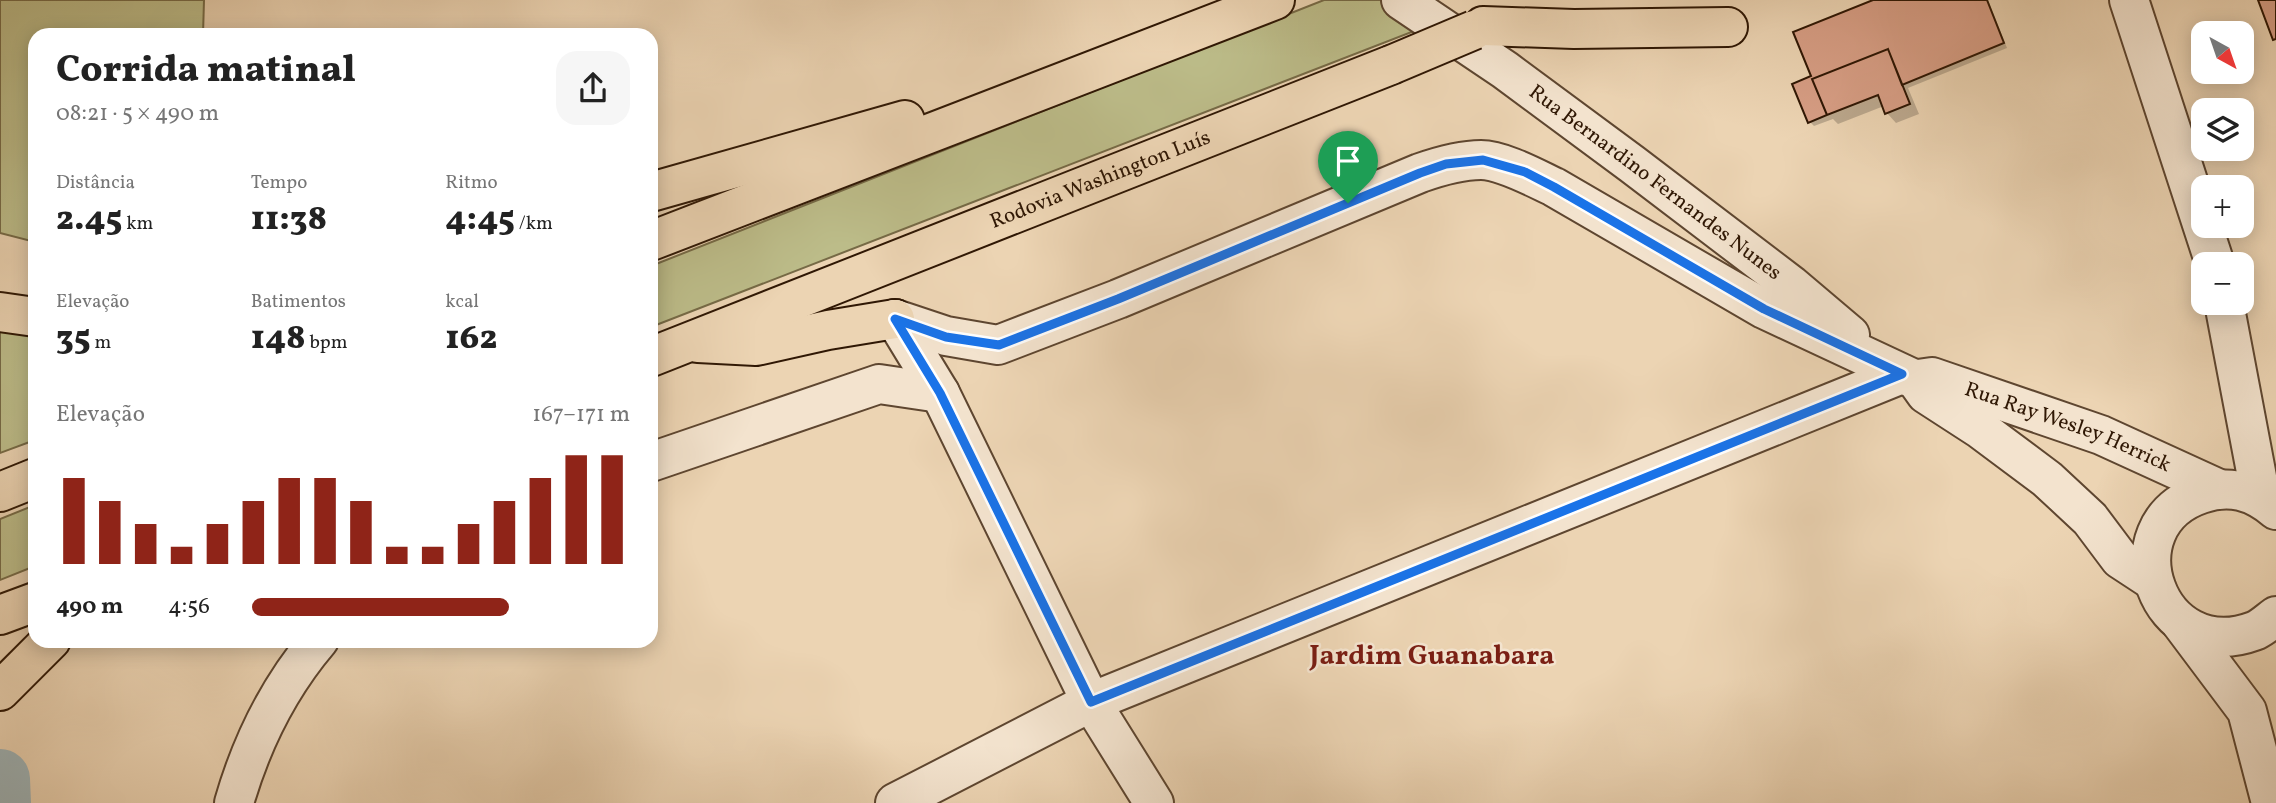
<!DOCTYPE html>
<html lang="pt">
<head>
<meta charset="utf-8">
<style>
	:root { --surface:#fff; --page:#f6f6f6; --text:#222; --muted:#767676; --accent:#8f2418 }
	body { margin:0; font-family:Vollkorn,serif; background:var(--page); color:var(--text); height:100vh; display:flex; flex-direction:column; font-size:26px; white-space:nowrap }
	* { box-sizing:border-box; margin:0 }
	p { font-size:23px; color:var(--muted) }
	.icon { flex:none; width:38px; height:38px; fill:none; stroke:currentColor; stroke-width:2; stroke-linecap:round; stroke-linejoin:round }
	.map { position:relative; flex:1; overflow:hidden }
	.details { position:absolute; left:28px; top:28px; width:630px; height:620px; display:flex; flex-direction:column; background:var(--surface); border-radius:21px; box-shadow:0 4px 18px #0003 }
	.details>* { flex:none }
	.needle { width:46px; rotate:140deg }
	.controls { position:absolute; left:2191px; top:21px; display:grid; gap:14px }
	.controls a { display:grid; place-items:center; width:63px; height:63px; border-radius:14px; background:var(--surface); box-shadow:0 4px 18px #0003; font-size:35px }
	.pin { position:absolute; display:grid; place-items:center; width:60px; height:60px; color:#fff; margin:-72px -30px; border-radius:50% 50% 50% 0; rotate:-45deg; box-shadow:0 0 7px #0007 }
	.pin .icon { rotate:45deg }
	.round { display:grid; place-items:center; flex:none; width:74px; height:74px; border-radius:21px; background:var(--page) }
	.summary { display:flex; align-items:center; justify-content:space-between; height:119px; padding:0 28px }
	h1 { font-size:38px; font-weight:800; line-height:52px }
	.metrics { display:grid; grid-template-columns:repeat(3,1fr); gap:10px; height:119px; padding:7px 28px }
	.metrics div { display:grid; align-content:center }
	.metrics b { font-size:35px; font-weight:800 }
	.metrics small { font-size:19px; font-weight:400 }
	.metrics p { font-size:19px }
	.chart { height:196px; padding:14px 28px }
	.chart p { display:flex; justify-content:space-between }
	.chart svg { width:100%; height:126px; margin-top:7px; stroke:var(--accent); stroke-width:6 }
	ul { padding:0 28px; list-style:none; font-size:23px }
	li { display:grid; grid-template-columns:112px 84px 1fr; align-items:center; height:52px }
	li i { height:18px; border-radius:9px; background:var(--accent) }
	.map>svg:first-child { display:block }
	.green { fill:#bcbc89; stroke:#766a46; stroke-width:2 }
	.shadow { fill:#0003 }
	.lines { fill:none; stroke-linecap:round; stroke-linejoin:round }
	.river { stroke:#9fb5b9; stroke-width:60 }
	.building { fill:#d79e85; stroke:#2f1704; stroke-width:2 }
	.minor-casing { stroke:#5e4630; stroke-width:42 }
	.highway-casing { stroke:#2f1704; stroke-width:42 }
	.minor { stroke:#f3e3ce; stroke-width:38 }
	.highway { stroke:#ecd4b3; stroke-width:38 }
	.highway-bridge-casing { stroke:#2f1704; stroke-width:42; stroke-linecap:butt }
	.highway-bridge { stroke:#ecd4b3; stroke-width:38 }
	.route-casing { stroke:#fff; stroke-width:14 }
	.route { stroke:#1a73e8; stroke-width:9 }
	.labels { text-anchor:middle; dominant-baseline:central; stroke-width:5; stroke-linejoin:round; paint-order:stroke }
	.street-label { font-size:21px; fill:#2f1704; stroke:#f3e3ce }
	.district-label { font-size:28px; font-weight:bold; fill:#7a1f14; stroke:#f3e3ce }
</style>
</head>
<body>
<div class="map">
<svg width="2276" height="803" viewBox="0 0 2276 803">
	<rect width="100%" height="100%" fill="#ecd4b3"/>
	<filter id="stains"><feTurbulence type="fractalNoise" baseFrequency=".00286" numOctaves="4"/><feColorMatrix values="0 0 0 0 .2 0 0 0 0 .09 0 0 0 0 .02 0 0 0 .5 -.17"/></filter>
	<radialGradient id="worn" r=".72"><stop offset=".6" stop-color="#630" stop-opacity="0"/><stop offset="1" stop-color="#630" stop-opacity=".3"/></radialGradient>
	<path class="green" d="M0,0H204L203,35H35V242L0,233Z
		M1324,0H1382L1422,28L651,327V266Z
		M0,332H35V440L0,453Z
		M35,505V566L0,580V519Z"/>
	<path class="shadow" d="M1878,0H1988L2007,48L1908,88L1919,114L1896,123L1887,113L1884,106L1838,124L1833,119L1814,126L1810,122L1813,77Z"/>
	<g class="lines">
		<path class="river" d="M0,779L1,803"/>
	</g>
	<path class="building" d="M1873,0H1987L2004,43L1902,85L1888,49L1812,79L1827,115L1808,123L1792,84L1811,76L1793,32Z
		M2258,0H2276V39L2273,40Z
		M1888,49L1910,104L1885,114L1878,95L1827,115L1812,79Z"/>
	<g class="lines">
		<g class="minor-casing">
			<g id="minor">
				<path id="s1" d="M1401,0L1505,70L1632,164L1791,285L1850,335"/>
				<path d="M2129,0L2215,264"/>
				<path d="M2224,303L2261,498"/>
				<path d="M895,319L946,336L998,345L1118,299L1420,173C1440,166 1460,160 1481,160C1502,160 1535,178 1554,187L1764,309L1916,380L1926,394L1980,429L2047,479L2090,519L2120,559L2152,580"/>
				<path d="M895,319L940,393L1091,702L1154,803"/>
				<path id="s2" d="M1918,379L1932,377L2101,435L2217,488"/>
				<path d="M651,462L879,384L940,393"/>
				<path d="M2276,510C2253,491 2230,484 2201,494C2108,525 2157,667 2254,631C2262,628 2269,621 2276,616"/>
				<path d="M2181,623L2247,711L2271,803"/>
				<path d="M234,803C251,744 279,687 319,640"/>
				<path d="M895,803L1091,702L1902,374"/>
			</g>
		</g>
		<g class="highway-casing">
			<g id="highway">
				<path d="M1483,26L1574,29L1728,27"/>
				<path d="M651,192L905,120"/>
				<path d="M651,241L1275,0"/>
				<path d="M0,312L35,317"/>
				<path d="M698,343L756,346L828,330L895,319"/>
				<path id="s3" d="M651,357L1391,65"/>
				<path d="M0,492L35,478"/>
				<path d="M0,615L35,602"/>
				<path d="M0,691L51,640"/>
			</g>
		</g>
		<use href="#minor" class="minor"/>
		<use href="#highway" class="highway"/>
		<g class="highway-bridge-casing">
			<path id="highway-bridge" d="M1391,65L1474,30"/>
		</g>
		<use href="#highway-bridge" class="highway-bridge"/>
	</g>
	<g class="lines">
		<g class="route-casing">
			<path id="route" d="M1483,160L1525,172L1554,187L1764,309L1902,374L1091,702L940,393L895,319L946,337L999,345L1118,299L1420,173L1446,164Z"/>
		</g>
		<use href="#route" class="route"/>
	</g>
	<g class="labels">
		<g class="street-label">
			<text stroke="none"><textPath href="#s3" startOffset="483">Rodovia Washington Luís</textPath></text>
			<text stroke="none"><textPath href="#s1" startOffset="313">Rua Bernardino Fernandes Nunes</textPath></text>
			<text stroke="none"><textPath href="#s2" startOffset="159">Rua Ray Wesley Herrick</textPath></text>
		</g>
		<g class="district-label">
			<text x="1432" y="656">Jardim Guanabara</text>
		</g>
	</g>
	<rect width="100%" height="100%" filter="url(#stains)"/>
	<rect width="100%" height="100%" fill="url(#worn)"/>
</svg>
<div class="controls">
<a><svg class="needle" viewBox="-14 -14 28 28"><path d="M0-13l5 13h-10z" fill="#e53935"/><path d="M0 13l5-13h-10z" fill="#767676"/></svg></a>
<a><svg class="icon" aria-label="layers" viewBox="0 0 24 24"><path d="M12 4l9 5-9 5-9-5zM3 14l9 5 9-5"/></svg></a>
<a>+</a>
<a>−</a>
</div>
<div class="pin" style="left:1348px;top:203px;background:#1e9e55"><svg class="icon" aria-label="arrive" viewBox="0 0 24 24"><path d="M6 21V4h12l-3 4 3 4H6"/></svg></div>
<section class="details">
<div class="summary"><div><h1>Corrida matinal</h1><p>08:21 · 5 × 490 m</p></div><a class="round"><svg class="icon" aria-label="share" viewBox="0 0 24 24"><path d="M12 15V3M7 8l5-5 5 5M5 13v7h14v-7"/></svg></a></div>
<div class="metrics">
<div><p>Distância</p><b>2.45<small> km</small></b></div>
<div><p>Tempo</p><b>11:38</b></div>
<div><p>Ritmo</p><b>4:45<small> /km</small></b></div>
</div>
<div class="metrics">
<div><p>Elevação</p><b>35<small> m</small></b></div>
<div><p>Batimentos</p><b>148<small> bpm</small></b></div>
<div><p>kcal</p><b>162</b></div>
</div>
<div class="chart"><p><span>Elevação</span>167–171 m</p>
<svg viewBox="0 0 160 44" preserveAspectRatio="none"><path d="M5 44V14M15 44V22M25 44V30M35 44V38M45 44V30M55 44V22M65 44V14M75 44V14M85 44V22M95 44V38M105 44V38M115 44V30M125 44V22M135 44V14M145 44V6M155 44V6"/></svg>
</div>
<ul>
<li><b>490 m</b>4:56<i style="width:68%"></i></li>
</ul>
</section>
</div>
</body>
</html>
